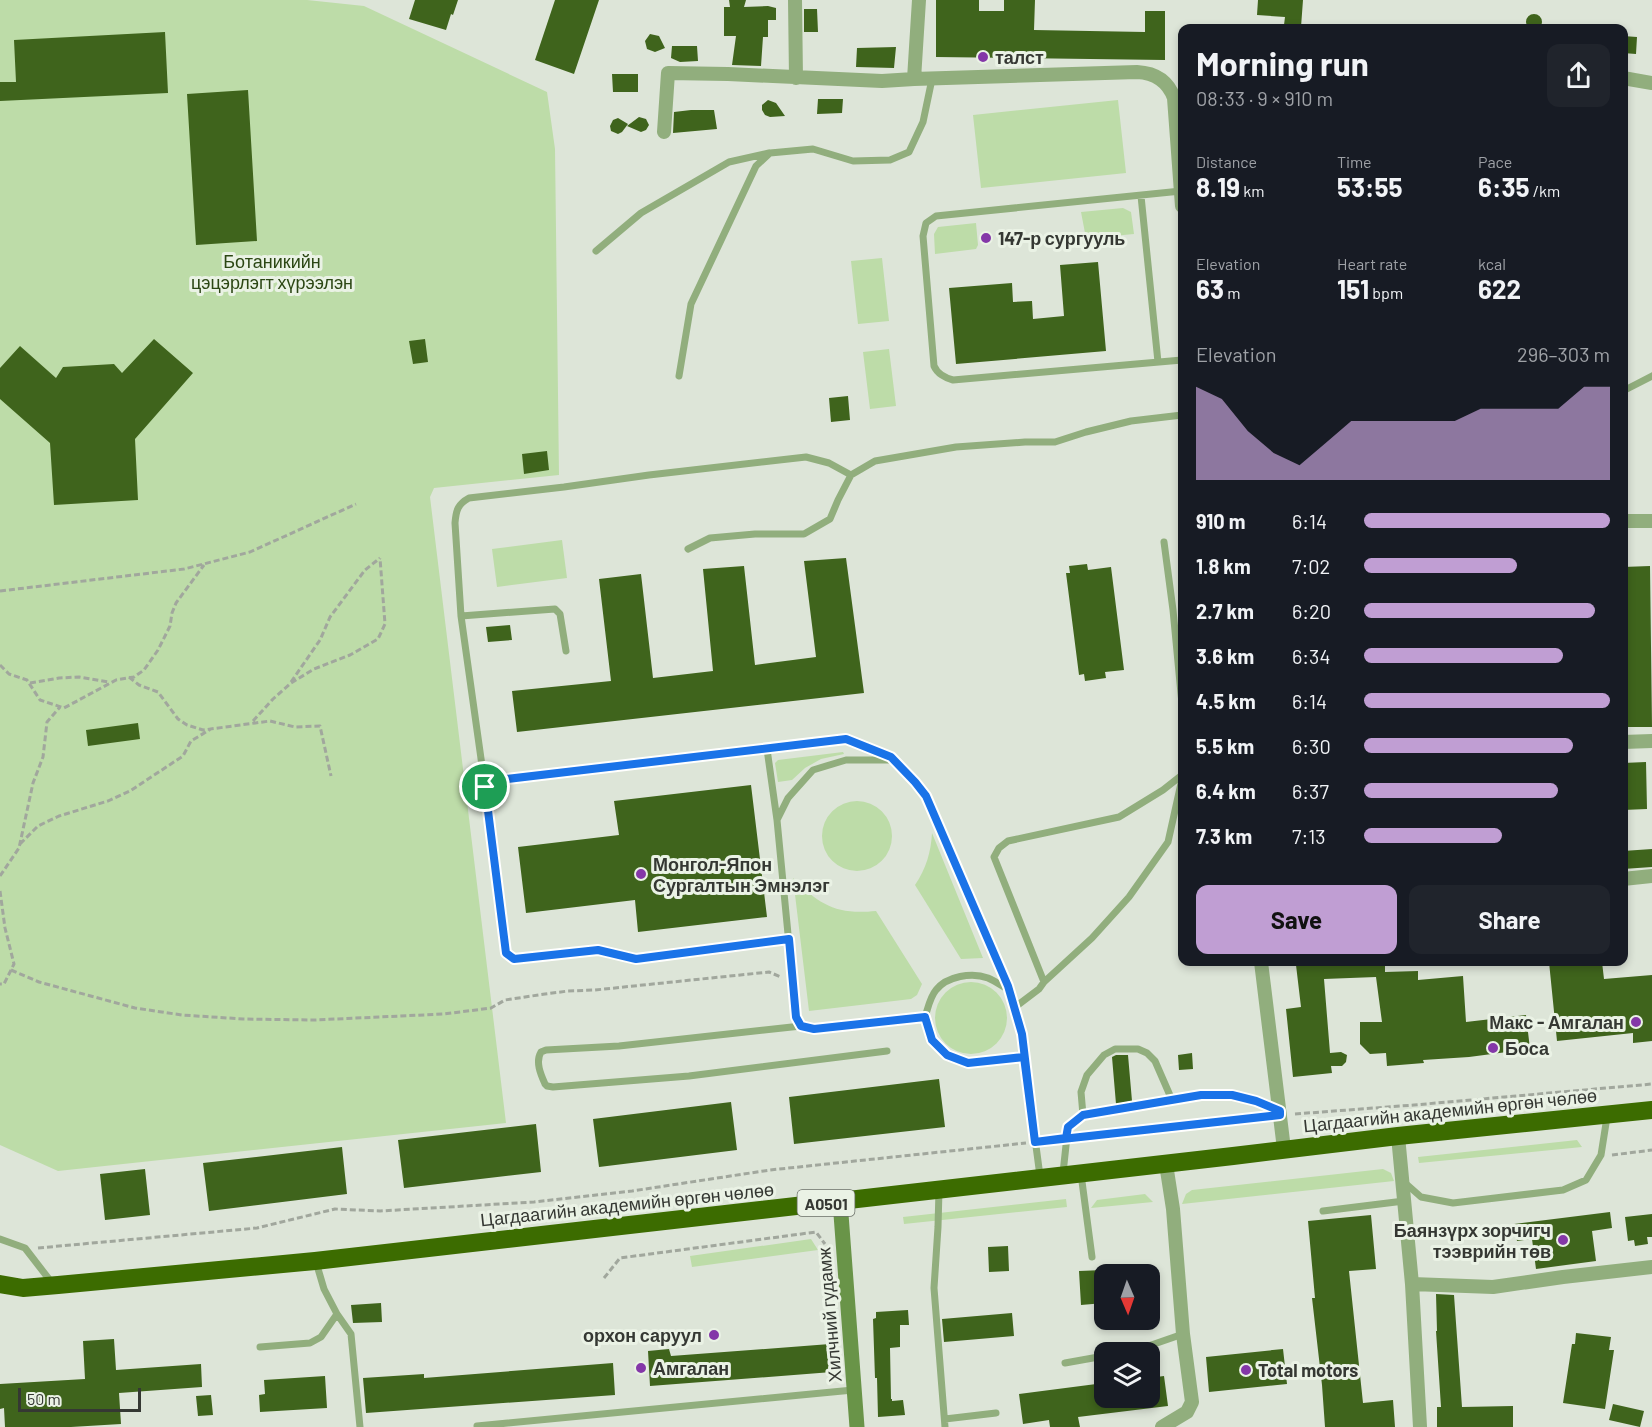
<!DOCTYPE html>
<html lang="en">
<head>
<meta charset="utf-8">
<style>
	:root { --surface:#171b24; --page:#20242c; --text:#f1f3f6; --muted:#9ea1a6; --accent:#c09ed3 }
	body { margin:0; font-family:Barlow,sans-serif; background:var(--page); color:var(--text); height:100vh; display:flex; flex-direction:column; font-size:22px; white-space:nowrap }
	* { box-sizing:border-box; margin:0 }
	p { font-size:20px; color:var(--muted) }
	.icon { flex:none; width:33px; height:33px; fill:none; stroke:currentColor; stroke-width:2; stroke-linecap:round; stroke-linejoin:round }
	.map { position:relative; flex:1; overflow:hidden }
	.panel { position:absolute; left:1178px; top:24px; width:450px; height:942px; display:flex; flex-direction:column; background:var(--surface); border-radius:12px; box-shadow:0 3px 9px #0003 }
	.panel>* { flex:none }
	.needle { width:39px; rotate:178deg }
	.controls { position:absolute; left:1094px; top:1264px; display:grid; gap:12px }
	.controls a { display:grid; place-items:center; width:66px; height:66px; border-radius:12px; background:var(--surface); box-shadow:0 3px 9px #0003; font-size:30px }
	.scale { position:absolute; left:18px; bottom:15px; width:123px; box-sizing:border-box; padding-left:6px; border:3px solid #353833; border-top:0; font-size:16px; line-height:21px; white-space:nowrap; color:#353833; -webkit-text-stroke:4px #eaf2e5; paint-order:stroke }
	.pin { position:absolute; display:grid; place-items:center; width:51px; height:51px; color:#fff; margin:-26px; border:3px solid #fff; border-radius:50%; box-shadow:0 2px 6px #0007 }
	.round { display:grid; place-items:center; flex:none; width:63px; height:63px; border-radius:12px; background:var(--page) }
	.head { display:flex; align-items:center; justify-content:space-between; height:102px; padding:0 18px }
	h1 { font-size:33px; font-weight:700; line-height:45px }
	.figures { display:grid; grid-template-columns:repeat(3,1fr); gap:9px; height:102px; padding:6px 18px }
	.figures div { display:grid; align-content:center }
	.figures b { font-size:26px; font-weight:700 }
	.figures small { font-size:16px; font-weight:400 }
	.figures p { font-size:16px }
	.chart { height:168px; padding:12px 18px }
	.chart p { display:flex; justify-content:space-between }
	.chart svg { width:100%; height:108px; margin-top:6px; fill:var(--accent); opacity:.7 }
	.button { display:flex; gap:12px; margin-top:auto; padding:12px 18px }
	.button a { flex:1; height:69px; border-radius:12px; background:var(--accent); color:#111; font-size:24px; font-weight:700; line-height:69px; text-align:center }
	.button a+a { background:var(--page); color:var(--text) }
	ul { padding:0 18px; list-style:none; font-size:20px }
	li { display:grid; grid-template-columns:96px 72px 1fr; align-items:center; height:45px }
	li i { height:15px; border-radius:8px; background:var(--accent) }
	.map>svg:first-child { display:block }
	.green { fill:#bddca8 }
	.building { fill:#3f641c }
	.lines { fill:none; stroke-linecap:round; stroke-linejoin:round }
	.path { stroke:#a1a79d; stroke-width:3; stroke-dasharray:6 3; stroke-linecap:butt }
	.lane { stroke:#91ae7d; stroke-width:7 }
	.street { stroke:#91ae7d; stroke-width:14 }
	.secondary { stroke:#699448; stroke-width:15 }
	.highway { stroke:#3c6c00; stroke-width:18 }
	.route-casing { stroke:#fff; stroke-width:12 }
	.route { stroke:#1a73e8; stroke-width:8 }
	.poi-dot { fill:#8437a8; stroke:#eaf2e5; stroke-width:2 }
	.labels { text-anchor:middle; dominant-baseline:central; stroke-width:6; stroke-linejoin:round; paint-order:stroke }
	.shield { fill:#eaf2e5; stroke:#6b7068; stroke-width:1.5 }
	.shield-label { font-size:16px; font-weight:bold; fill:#353833 }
	.poi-label { font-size:18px; font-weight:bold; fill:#353833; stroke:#eaf2e5; text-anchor:start }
	.park-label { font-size:18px; fill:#2c4714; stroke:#eaf2e5 }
	.street-label { font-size:18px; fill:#353833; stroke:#eaf2e5 }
</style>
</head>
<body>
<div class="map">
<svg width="1652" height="1427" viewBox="0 0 1652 1427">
	<rect width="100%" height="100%" fill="#dde5d8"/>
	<path class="green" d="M0,0H307L364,6L547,92L555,149L559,475L434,488L430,497L506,1123L58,1171L0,1145Z
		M1118,100L1126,173L981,188L973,115Z
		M1123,208L1131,212L1134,234L1092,238L1085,233L1081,212Z
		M976,223L978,245L976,249L935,254L934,234L938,227Z
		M882,258L889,321L858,324L851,261Z
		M889,349L896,406L870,409L863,352Z
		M562,540L567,578L497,587L492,549Z
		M843,752L844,754L821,759L805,768L792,780L778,782L775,763L778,760Z
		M822 836a35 35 0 1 1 70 0a35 35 0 1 1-70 0Z
		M932,833L983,958L961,959L915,885C926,869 931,852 932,833Z
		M793,878C820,905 836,915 876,911L922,984L917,995L911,999L809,1011Z
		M935 1018a36 36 0 1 1 72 0a36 36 0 1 1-72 0Z
		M1577,1140L1582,1147L1419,1163L1418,1157Z
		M1383,1169L1391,1173L1394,1181L1182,1204L1186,1194L1192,1190Z
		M1145,1194L1153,1202L1091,1208L1097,1200Z
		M1066,1199L1067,1207L904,1224L903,1217Z
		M811,1239L818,1250L692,1267L690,1256Z"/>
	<path class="building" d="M415,0H458L453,15L451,14L446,30L409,19Z
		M555,0H599L574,74L535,60Z
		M729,0H746L744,7L768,6L776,8V20H768V37H763L761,66L732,65L736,36H724V7H730Z
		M936,0H979V11H1004V0H1035L1034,30L1145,32V11H1165V60L936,57Z
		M1258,0H1303L1301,27L1284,25L1285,17L1257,15Z
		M804,9H817L818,32H804Z
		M1526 22a8 8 0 1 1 16 0a8 8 0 1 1-16 0Z
		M165,32L168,93L0,101V82H16L14,40Z
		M650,34L659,36L665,48L655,52L647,49L645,41Z
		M1623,36L1637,37L1636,54L1623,53Z
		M672,46H697L698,61L680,62L671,58Z
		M896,47L894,68L856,67L857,48Z
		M612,74H638V92H613Z
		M248,90L257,241L196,245L187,94Z
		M818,99H843L842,113L817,114Z
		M768,100L776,103L785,116L770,117L765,115L762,110V105Z
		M691,110H714L717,129L673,133L674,112Z
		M639,117L646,119L649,125L646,130L641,132L627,126Z
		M618,118L628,124L622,132L618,134L611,131L610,126L613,120Z
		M1098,262L1106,351L956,364L949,288L1012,283L1013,302L1032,301L1033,319L1064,316L1060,265Z
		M154,339L193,373L135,439L138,500L54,505L50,443L0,399V368L20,346L56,378L63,367L114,364L122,373Z
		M425,339L428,362L413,364L409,341Z
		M848,396L850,420L831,422L829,398Z
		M547,451L549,470L524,474L522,454Z
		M846,558L864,693L517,732L512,691L611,681L599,579L641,574L653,678L713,671L703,569L744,566L755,665L816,657L804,561Z
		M1087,564L1088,570L1111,567L1124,670L1105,672L1106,678L1085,681L1084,674L1079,675L1066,573H1070L1069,566Z
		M1650,566L1652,727H1623V567Z
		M510,625L512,640L488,642L486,627Z
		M138,723L140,739L88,746L86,730Z
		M1646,762L1647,809L1623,810V763Z
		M751,785L767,917L638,932L635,900L526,913L518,847L619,835L614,801Z
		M1652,849V867L1623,869V851Z
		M1320,962H1385V972L1418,971V980L1463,976L1466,1022L1526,1015L1530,1049L1469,1057L1423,1060L1424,1063L1387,1066L1386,1053L1370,1054L1360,1044V1022H1382L1376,977L1324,979L1330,1053L1341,1052L1347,1055L1346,1062L1342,1066H1331L1332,1073L1293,1077L1286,1009L1301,1007L1296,965Z
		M1549,962H1602L1604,979L1652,975V1041L1633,1043V1033L1557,1041Z
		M1192,1053L1193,1069L1179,1070L1178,1055Z
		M1116,1055H1128L1132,1101L1116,1104L1112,1057Z
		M939,1079L945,1127L794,1144L789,1097Z
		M731,1102L737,1150L599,1167L593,1119Z
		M536,1124L541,1172L404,1188L398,1140Z
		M342,1147L347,1194L209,1211L203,1163Z
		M145,1169L150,1215L105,1220L100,1174Z
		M1610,1212L1612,1228L1592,1231L1596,1261L1536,1269L1532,1239L1517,1241L1514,1224Z
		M1652,1214V1237H1647L1648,1244L1635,1246L1634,1240L1628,1241L1625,1217Z
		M1371,1215L1376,1269L1349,1271L1363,1403L1393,1400L1395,1427H1325L1322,1385L1312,1298H1315L1308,1221Z
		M1008,1246L1009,1271L989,1272L988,1247Z
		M1104,1270V1303L1081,1305L1079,1271Z
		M1436,1294L1454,1295L1462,1407L1513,1406V1427H1437V1407H1441L1436,1331H1437Z
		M381,1303L382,1322L353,1323L351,1305Z
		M908,1310L909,1325H900V1347L890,1348L891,1399H892V1401L903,1400L905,1415L878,1417L877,1378H875L873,1319L876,1318V1312Z
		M1012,1313L1014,1336L944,1342L942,1319Z
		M1576,1333L1611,1337L1609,1350H1614L1605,1409L1563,1403L1572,1344H1575Z
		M114,1339L116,1370L201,1364L202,1387L119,1393L121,1424L71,1427H5L4,1408L0,1409V1384L85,1379L83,1341Z
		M830,1344L832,1372L650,1386L648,1351L669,1349L671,1356Z
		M1283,1349L1287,1384L1209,1392L1206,1357Z
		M613,1363L615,1395L366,1413L363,1378L424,1374V1378Z
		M325,1376L327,1408L260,1412L259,1395L265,1394L264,1380Z
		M1164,1376L1168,1406L1078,1417L1080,1427H1050L1049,1420L1023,1424L1019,1394L1104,1383V1398H1149V1378Z
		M211,1395L213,1415L198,1416L196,1396Z
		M1613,1404L1644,1411L1640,1427L1609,1420Z"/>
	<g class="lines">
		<path class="path" d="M0,591L184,569L250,552L356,504
			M0,665L9,674L27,680L40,700L64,708L116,680L134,677L144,670L158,650L170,626L172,613L176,603L204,565
			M129,677L139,685L158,692L178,719L187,725L203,730L270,721L295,727L320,726L331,776
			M291,682L320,640L330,617L365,570L380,558
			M30,683L59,678L79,677L109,682
			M253,721L273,699L291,683L314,669L350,655L378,639L385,624L380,558
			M20,844L38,826L59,816L108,801L130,791L183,756L191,741L211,729
			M0,876L19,848L33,783L43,757L47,722L60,707
			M0,891L5,928L14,964L4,984H0
			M11,970L39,982L135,1008L182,1015L243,1019L314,1020L444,1014L491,1008L505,1000L545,994L568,991L595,990L769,972L781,977
			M1295,1114L1414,1105L1652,1084
			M1077,1137L1265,1117
			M1612,1155L1652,1150
			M38,1248L257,1228L335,1209L380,1211L534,1202L632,1191L770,1170L1026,1143
			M604,1278L620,1258L816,1232L825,1244"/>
		<path class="lane" d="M1181,191L936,216L926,223L923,236L934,366C937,373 945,378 953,380L1182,360
			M1141,196L1158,362
			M596,251L641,213L729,162L769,153
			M679,376L691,304L756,166L770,153L813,149L853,161L890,160L909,152L923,122L932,79
			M1623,391L1652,376
			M1164,542L1173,610L1182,704
			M688,549L710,538L755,534H804L830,519L838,500L851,475L875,461L956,447L1025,442H1055L1086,432L1131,421L1182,415
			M461,616L455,523C456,510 458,504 469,498L564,487L649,475L806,457L829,463L851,475
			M767,749L777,820
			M894,760H846L813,770L788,798L777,820L796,1017L801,1026L814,1029L925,1017L932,1039L947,1055L968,1063L1024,1057
			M485,787L461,616L555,609L560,614L566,651
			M789,939L635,959L598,950L514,959L506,953L485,787L490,781L846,739L891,757L915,782L926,796L1008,986L1021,1034L1040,1176
			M1044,982L1092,938L1129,897L1168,842L1182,779
			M1014,1008L1039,989L1044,982L994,857L999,848L1008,841L1119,817L1163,790L1182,775
			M925,1017C928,1008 930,997 936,990C947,976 972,972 988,978C995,981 1002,986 1009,990
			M801,1026L619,1046L546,1050L541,1052C535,1062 541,1075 545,1084L547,1086L553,1087L689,1076L887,1051
			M1083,1115L1081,1092L1087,1075L1104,1055L1115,1049H1138L1147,1053L1155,1061L1172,1100
			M1063,1173L1068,1127L1083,1115L1201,1095H1232L1256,1101L1280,1111
			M1081,1174L1092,1257
			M1404,1182L1421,1197L1453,1203L1563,1190L1586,1180L1601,1155L1607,1117
			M939,1190L938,1227L934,1288L945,1427
			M1323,1211L1404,1201
			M0,1239L25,1248L52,1283
			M316,1262L324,1289L337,1314L351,1334L360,1427
			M260,1347L310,1343L321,1337L337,1314
			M1123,1353L1134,1351L1183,1334
			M1065,1363L1104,1356
			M945,1419L996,1413
			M477,1426L853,1390"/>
		<path class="street" d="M795,0L796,78
			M919,0L914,79L1137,72C1155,73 1168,81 1174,98L1182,206
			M1623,78L1652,83
			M664,132L668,73L728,74L882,81L914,79
			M1623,521H1652
			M1623,742L1652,741
			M1623,879L1652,876
			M1261,962L1284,1149
			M1398,1136L1412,1284L1420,1427
			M1412,1284L1493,1287L1563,1277L1652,1267
			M1162,1427L1187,1412L1192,1402L1183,1334L1173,1209L1166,1164"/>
		<path class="secondary" d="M840,1201L857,1427"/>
		<path class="highway" d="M0,1284L23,1288L58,1285L315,1261L1233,1156L1398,1136L1652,1110"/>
	</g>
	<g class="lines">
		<g class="route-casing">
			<path id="route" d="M485,787L490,781L846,739L891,757L915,782L926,796L1008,986L1022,1034L1035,1142L1280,1115V1111L1256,1101L1232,1095H1201L1083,1115L1068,1127L1066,1138L1035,1142L1024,1057L968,1063L947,1055L932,1040L925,1017L814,1029L801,1026L796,1017L789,939L636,959L598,950L514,959L506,953L485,787"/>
		</g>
		<use href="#route" class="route"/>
	</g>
	<g class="poi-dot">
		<circle cx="983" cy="57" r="6"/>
		<circle cx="986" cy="238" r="6"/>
		<circle cx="641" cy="874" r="6"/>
		<circle cx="1636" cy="1022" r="6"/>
		<circle cx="1493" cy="1048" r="6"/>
		<circle cx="1563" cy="1240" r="6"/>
		<circle cx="714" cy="1335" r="6"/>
		<circle cx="641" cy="1368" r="6"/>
		<circle cx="1246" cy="1370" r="6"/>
	</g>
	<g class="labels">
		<rect class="shield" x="797.5" y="1190" width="57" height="26" rx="4.5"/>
		<g class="shield-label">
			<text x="826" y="1203">A0501</text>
		</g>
		<g class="poi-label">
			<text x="995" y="57">талст</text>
			<text x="998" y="238">147-р сургууль</text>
			<text x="653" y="864">Монгол-Япон<tspan x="653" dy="21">Сургалтын Эмнэлэг</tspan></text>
			<text x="1624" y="1022" text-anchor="end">Макс - Амгалан</text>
			<text x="1505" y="1048">Боса</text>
			<text x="1551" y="1230" text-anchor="end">Баянзүрх зорчигч<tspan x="1551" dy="21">тээврийн төв</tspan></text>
			<text x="702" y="1335" text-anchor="end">орхон саруул</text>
			<text x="653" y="1368">Амгалан</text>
			<text x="1258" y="1370">Total motors</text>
		</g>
		<g class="park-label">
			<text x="272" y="261">Ботаникийн<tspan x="272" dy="21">цэцэрлэгт хүрээлэн</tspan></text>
		</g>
		<g class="street-label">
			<text transform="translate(1450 1110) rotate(-6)">Цагдаагийн академийн өргөн чөлөө</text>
			<text transform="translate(627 1204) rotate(-6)">Цагдаагийн академийн өргөн чөлөө</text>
			<text transform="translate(829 1315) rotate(-95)">Хилчний гудамж</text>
		</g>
	</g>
</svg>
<div class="controls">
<a><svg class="needle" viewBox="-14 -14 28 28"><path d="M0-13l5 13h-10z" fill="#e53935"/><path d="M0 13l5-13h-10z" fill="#9ea1a6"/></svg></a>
<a><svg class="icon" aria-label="layers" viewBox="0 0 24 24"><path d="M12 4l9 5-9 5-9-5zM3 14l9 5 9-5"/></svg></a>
</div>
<div class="scale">50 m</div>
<div class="pin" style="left:485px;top:787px;background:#1e9e55"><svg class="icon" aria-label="arrive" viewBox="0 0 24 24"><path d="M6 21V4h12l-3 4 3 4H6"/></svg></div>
<section class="panel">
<div class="head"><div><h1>Morning run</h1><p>08:33 · 9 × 910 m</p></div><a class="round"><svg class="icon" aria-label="share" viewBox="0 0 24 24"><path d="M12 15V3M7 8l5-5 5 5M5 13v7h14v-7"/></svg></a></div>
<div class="figures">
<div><p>Distance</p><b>8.19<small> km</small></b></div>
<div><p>Time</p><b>53:55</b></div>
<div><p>Pace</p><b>6:35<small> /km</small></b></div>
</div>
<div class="figures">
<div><p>Elevation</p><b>63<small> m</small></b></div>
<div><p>Heart rate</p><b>151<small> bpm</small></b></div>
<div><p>kcal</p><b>622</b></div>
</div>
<div class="chart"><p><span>Elevation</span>296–303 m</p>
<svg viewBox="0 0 160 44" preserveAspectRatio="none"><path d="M0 44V6L10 11L20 24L30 33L40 38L50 29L60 20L70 20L80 20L90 20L100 20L110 15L120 15L130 15L140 15L150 6L160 6V44z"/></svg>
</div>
<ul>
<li><b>910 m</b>6:14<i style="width:100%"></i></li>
<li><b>1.8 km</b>7:02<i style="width:62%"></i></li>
<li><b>2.7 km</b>6:20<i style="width:94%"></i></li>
<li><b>3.6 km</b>6:34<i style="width:81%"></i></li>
<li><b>4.5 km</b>6:14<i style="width:100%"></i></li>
<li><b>5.5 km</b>6:30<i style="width:85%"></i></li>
<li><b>6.4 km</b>6:37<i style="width:79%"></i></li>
<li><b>7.3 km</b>7:13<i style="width:56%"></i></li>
</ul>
<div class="button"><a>Save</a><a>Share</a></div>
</section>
</div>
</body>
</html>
